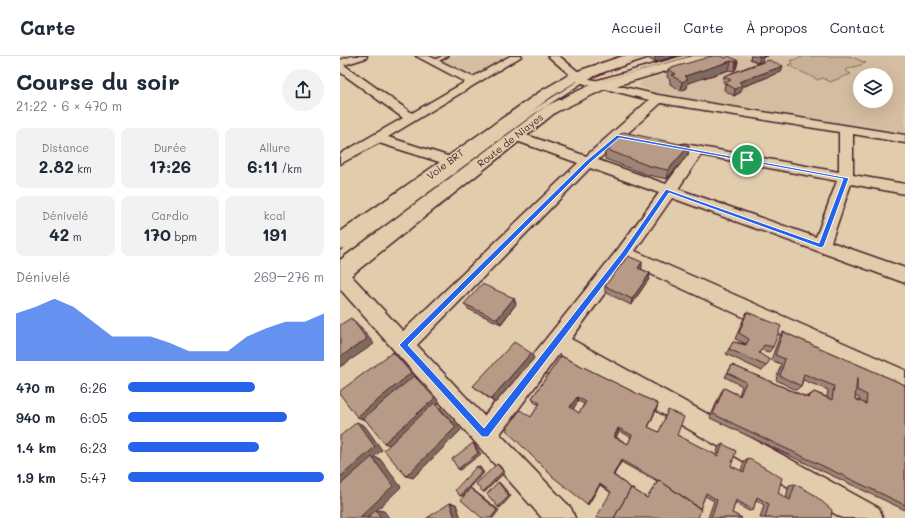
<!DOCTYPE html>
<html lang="fr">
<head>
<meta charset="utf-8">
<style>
	:root { --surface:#fff; --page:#f2f2f3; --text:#1f2937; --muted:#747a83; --line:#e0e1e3; --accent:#2563eb }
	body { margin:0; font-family:Mali,sans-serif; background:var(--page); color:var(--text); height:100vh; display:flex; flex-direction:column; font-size:15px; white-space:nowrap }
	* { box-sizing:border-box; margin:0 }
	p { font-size:13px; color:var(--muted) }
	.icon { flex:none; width:22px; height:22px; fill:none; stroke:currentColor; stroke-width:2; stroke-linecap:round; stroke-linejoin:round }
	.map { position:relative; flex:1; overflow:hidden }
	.side { display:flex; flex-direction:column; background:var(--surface); width:340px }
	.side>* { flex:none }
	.fabs { position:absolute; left:513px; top:12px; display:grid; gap:8px }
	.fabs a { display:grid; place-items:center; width:40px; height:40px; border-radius:50%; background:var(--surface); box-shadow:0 4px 16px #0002; font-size:20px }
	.pin { position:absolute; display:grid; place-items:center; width:34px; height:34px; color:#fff; margin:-17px; border:2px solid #fff; border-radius:50%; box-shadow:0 1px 4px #0007 }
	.round { display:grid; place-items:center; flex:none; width:42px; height:42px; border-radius:21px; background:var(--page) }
	.headline { display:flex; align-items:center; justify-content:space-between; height:68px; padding:0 16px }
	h1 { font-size:22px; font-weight:700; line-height:30px }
	.figures { display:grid; grid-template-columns:repeat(3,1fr); gap:6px; height:68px; padding:4px 16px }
	.figures div { display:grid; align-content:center; border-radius:8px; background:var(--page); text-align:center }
	.figures b { font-size:17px; font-weight:700 }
	.figures small { font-size:11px; font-weight:400 }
	.figures p { font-size:11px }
	.chart { height:112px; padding:8px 16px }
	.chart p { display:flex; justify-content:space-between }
	.chart svg { width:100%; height:72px; margin-top:4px; fill:var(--accent); opacity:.7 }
	ul { padding:0 16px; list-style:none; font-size:13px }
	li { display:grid; grid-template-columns:64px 48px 1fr; align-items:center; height:30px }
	li i { height:10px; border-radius:5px; background:var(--accent) }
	header { display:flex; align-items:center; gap:24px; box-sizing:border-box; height:56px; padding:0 20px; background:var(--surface); border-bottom:1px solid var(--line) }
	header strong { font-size:19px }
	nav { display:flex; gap:22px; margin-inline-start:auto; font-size:14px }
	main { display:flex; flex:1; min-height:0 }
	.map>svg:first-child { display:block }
	.built { fill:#d4bda0; fill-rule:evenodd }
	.green { fill:#c8b096; stroke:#896860 }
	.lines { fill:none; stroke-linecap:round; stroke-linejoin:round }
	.service-casing { stroke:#4a1f2b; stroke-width:3 }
	.minor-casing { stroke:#4a1f2b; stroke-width:3 }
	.primary-casing { stroke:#4a1f2b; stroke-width:3 }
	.service { fill:#e1ccab; fill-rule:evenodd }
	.minor { fill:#e1ccab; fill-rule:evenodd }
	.primary { fill:#e1ccab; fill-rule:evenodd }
	.wall { fill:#9d8574; stroke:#4a1f2b; fill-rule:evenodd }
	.shaded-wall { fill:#806c5e; stroke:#4a1f2b }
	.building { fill:#b79b87; stroke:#4a1f2b; fill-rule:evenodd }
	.route { fill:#2563eb; stroke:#fff; fill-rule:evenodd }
	.labels { text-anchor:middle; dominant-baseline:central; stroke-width:3; stroke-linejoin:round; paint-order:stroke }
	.far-street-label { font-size:10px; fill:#4a1f2b; stroke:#e1ccab }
</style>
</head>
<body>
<header>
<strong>Carte</strong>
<nav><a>Accueil</a><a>Carte</a><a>À propos</a><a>Contact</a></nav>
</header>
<main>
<section class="side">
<div class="headline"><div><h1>Course du soir</h1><p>21:22 · 6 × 470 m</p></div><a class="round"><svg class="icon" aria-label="share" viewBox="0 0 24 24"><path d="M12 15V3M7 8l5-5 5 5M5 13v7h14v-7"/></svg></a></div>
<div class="figures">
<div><p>Distance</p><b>2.82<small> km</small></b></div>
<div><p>Durée</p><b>17:26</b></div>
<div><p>Allure</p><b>6:11<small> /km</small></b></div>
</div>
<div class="figures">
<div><p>Dénivelé</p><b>42<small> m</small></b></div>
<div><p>Cardio</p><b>170<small> bpm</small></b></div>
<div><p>kcal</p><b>191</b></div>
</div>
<div class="chart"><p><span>Dénivelé</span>269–276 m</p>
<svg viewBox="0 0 160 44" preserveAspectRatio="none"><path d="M0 44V15L10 11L20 6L30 11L40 20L50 29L60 29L70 29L80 33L90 38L100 38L110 38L120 29L130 24L140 20L150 20L160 15V44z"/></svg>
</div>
<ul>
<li><b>470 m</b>6:26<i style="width:65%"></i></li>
<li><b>940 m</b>6:05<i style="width:81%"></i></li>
<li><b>1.4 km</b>6:23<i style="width:67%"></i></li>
<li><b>1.9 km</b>5:47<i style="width:100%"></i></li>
</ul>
</section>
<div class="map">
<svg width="565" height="462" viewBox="0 0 565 462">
	<rect width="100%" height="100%" fill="#e1ccab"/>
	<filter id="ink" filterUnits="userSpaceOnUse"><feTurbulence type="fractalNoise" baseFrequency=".025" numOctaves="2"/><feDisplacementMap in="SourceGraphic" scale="8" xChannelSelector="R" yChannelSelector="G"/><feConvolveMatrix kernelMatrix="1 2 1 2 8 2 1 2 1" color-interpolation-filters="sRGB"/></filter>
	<g filter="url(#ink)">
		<path class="built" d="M87,0H171L134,22Z
			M386,0H565V77L317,37L299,30L300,26ZM520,19H546V45H520Z"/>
		<path class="green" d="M465,0H510L526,7L505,14L511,18L490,26L483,22L478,24L448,9L453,7L450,5Z"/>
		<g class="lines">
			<g class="service-casing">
				<path id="service" d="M102,0H108L95,7L91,6Z
					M305,0H312L264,16L248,23L194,58L0,202V195L190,56L244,21L260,14Z
					M343,0H350L249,29L244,28Z"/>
			</g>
			<g class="minor-casing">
				<path id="minor" d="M12,0H27L26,2L4,9L72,57L125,26L76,0H89L133,21L170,0H182L48,81L117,103L119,106L117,109L112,110L39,87L0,108V98L63,62L0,16V4Z
					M208,0H219L246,22L318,39L565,79V87L513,78V119L565,128V138L511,128L491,186L565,212V227L332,142L295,195L565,314V336L287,207L231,283L539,452L543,462H502L219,298L160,378L231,452L235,462H202L0,233V213L7,215L63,275L238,107L171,83L169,80L171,77H181L246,100L309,44L238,26ZM321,47L499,76V116L345,88L340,89L338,92L340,95L349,97L326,128L258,104ZM361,99L497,125L476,181L338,133ZM250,112L319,137L278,193L144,360L77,289Z"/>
			</g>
			<g class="primary-casing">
				<path id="primary" d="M283,0H300L298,2L240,23L211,41L7,191L0,193V176L201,35L232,17Z
					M353,0H372L370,2L265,33L216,56L8,222L0,224V204L206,50L255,27Z"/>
			</g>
			<use href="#service" class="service"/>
			<use href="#minor" class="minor"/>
			<use href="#primary" class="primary"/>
		</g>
		<path class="wall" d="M309,0H337L315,6L309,3Z
			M410,0H428L423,1L422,6L441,16L402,31L401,36L394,40L384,34L385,28L383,26L384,20L418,7L410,3L411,0Z
			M385,2L398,5L396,13L394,15L389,14L348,27L347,32L341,35L330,28V24L327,21L328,13Z
			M349,90L348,99L327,123L308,119L265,103V93Z
			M302,212L301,213L310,217L309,223L291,249L265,236V230Z
			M124,248H176L161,268L128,253Z
			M407,256L433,291L429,296L421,294L419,297L426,310L422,315L386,298L393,286L406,288L395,283L404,262Z
			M443,276L565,329V454L370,362L381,336L384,332L399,339L402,330L385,321L389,314L392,309L467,341L474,336L487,341L488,334L463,324L461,330L456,334L436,324L441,308L431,304L439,282ZM515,340L520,343V345L515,343Z
			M221,300L318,348L308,371L319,376L337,379L376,399L379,390L383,388L391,410L401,415L404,405L408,402L438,437L446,442L449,429L455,428L491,462H420L424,449L416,444L413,454L409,455L395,447L392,457L402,462H368L374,445L365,440L360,453L271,437L260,429L248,449L191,361L199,349L194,346L192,342ZM238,345L244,348L239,357L233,353ZM279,375L291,381L288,388L276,381ZM281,406L317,426L307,442L291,432L274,419Z
			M194,302L155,347L138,334L133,330Z"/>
		<path class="shaded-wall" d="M315,0H337L315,6Z
			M418,0H428L423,1L422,6L418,7L420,1Z
			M391,5L389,14L348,27L347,32L341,35L342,26L345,20Z
			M398,5L396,13L394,15L396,6Z
			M443,10L441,16L402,31L401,36L394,40L395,33L399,26Z
			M349,90L348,99L327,123L328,114Z
			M302,206V212L297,218L298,212Z
			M310,217L309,223L291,249L292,243Z
			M174,242L176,248L161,268L157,263Z
			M11,262L18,268L34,288L0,311V301Z
			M53,296L59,301L77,322L80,324L100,346L97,349L100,351L121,374L73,422L66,420L52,390L44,387L76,322L25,364L17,361Z
			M191,297L194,302L155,347L151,343Z
			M237,341L238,345L232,355L230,351Z
			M318,348L317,352L307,374L308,371Z
			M17,366L25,370L42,394L34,401L40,403L61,431L37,454L44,455L49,462H19L0,431V421Z
			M278,372L279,375L275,384L274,381Z
			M133,387L135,389L141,398L120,414L118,413Z
			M281,404V406L273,420V419Z
			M157,408L159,409L165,416L145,436H143Z
			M137,410L140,411L144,417L130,432L132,433L159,454L153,462H151L130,432L123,440H120Z
			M158,426L160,427L171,440L160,452L158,451Z
			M260,428V429L248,449L247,448Z
			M110,447L116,448L121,462H115Z"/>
		<path class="building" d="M372,0H380L385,2L389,0L398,5L396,6L391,5L345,20L348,23L342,26L331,19L336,18L328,13Z
			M429,4L443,10L399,26L402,29L395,33L385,27L391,24L384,20Z
			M283,76L349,90L328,114L309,110L265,93Z
			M288,200L302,206L298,212L310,217L292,243L265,230Z
			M142,228L174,242L157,263L124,248Z
			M407,256L441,270L433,291L424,289L419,297L430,304L426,310L389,293L393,286L406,289L409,283L399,277Z
			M11,262L27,283L0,301V269Z
			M443,276L565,329V449L373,358L384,332L400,340L406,326L388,317L392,309L468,342L474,336L492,344L494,330L464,318L461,330L440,320L445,303L435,299ZM517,322V334L527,339L526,348L515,343Z
			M174,286L191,297L151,343L133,330Z
			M53,296L71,317L17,361L0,338V335Z
			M221,300L318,348L308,371L319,376L328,354L344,361L337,379L378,400L383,388L396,395L391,410L404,416L408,402L442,422L438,437L450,444L455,428L473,438L492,454L491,462H425L429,448L417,441L413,454L396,444L392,457L402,462H371L377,444L366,437L360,453L319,424V425L281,404L273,419L291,432L274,462H256L271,436L260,428L247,448L213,421L166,374L180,354L191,361L200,347L192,342ZM237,341L246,346L239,357L230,351ZM278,372L292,379L288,388L274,381Z
			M74,320L95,342L44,387L24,362Z
			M94,347L116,371L66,420L44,394Z
			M17,366L35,391L0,421V380Z
			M133,387L138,397L118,413L112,403Z
			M32,401L53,430L19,462H0V429Z
			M157,408L163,415L143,436L136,428Z
			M137,410L142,416L120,440L115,434Z
			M319,424L361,453L358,462H274L291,432L307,442Z
			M158,426L169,440L158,451L147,438Z
			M130,432L157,454L151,462H142L121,444Z
			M110,447L115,462H87Z
			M36,454L41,462H27Z"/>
	</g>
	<path class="route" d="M277,79L509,122L484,190L481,192L329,137L286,200L148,381H142L59,289L246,105ZM279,82L503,123L479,187L326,133L282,196L144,372L68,289L250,107Z"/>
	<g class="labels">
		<g class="far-street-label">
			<text transform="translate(170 84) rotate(-38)">Route de Niayes</text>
			<text transform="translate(105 108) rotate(-37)">Voie BRT</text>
		</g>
	</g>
</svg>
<div class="fabs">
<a><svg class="icon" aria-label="layers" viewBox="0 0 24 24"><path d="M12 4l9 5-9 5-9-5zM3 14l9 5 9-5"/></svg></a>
</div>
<div class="pin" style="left:407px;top:104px;background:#1e9e55"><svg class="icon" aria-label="arrive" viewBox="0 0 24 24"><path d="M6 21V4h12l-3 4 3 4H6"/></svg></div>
</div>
</main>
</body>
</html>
